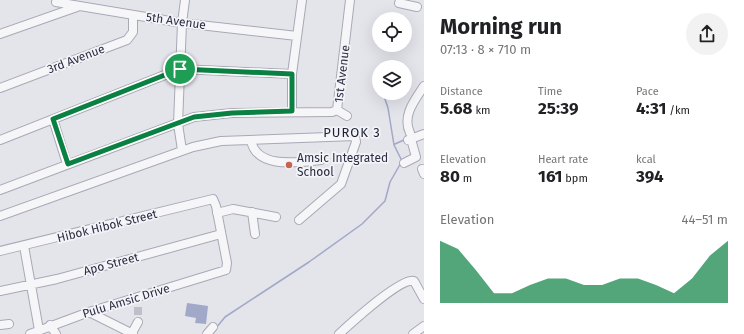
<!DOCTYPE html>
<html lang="en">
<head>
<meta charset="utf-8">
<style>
	:root { --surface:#fff; --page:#f2f2f2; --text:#202124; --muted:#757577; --accent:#0b8043 }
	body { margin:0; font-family:"Fira Sans",sans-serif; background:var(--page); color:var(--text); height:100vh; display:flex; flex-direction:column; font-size:15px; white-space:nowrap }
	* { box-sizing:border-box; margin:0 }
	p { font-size:13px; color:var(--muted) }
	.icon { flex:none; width:22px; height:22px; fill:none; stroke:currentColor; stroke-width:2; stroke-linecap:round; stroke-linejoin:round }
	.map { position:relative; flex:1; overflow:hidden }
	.side { display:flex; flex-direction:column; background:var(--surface); width:320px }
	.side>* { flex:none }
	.fabs { position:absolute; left:372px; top:12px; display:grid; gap:8px }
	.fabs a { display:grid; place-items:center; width:40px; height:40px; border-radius:50%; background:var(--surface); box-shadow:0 4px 16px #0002; font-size:20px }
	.pin { position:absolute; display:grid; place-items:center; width:34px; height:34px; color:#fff; margin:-17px; border:2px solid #fff; border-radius:50%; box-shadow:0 1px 4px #0007 }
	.round { display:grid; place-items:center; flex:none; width:42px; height:42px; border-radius:21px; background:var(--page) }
	.headline { display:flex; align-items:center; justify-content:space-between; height:68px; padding:0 16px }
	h1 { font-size:22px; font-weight:700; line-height:30px }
	.metrics { display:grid; grid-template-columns:repeat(3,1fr); gap:6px; height:68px; padding:4px 16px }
	.metrics div { display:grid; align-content:center }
	.metrics b { font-size:17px; font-weight:700 }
	.metrics small { font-size:11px; font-weight:400 }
	.metrics p { font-size:11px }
	.chart { height:112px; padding:8px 16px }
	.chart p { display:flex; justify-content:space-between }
	.chart svg { width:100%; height:72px; margin-top:4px; fill:var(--accent); opacity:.7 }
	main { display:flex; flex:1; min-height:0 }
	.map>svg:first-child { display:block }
	.water { fill:#a1a8c8 }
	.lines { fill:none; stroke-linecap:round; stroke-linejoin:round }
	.stream { stroke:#a1a8c8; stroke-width:1.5 }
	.minor-tunnel { stroke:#bfbfc9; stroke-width:8; stroke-dasharray:8 4; stroke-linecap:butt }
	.minor-casing { stroke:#a9a9b5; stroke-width:10 }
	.minor { stroke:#f6f6f9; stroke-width:8 }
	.route-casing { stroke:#fff; stroke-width:8 }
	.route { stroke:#0b8043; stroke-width:5 }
	.poi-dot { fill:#c86251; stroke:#f3f4f8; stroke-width:1.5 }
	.labels { text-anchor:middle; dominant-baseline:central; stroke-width:3.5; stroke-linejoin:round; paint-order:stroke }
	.street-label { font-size:12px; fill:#2c2d42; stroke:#f3f4f8 }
	.poi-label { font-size:12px; fill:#2c2d42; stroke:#f3f4f8; text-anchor:start }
	.neighbourhood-label { font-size:13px; letter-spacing:1px; fill:#1e1f33; stroke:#f3f4f8 }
</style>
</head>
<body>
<main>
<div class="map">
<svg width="424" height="334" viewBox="0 0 424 334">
	<rect width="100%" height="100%" fill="#e4e4eb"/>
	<path class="water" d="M187,303L208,306L206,324L195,323L196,318L185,316Z"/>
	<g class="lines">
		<path class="stream" d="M395,144L406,139
			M216,328L225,317L309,262L362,224L385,201L390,182L402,161L394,145L388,108L383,93"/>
		<path class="minor-tunnel" d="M138,307V322"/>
		<g class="minor-casing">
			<path id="minor" d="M56,2L182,23L297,36
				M399,3L417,7
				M0,34L77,7
				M0,88L127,40L133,32V15
				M337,110L347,116
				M292,111V74L302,0
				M53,119L67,164
				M410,133C402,116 414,101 424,86
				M0,140L180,69L292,74
				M251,140C256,170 300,162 321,160
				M408,140L424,134
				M182,150L178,124L182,23L185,0
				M404,163L416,157L411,139
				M422,169L424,174
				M0,190L194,117L232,113L332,112L337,110L350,0
				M252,212L255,234
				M217,213L233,209L276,217
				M0,216L193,147L221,141L355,136L356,142L341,184L299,220
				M24,246L39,330
				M0,251L213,199L216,206L227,263L226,270L89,312L30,334
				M0,291L57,279L221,234
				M89,312L133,334
				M0,325L9,324
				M50,325L56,334
				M132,333L138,322
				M207,334L213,327
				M339,334C350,324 401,277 414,281L424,299
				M413,334L424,326"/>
		</g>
		<use href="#minor" class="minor"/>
	</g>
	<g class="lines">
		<g class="route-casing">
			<path id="route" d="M180,69L292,74V111L232,113L194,117L68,164L53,119Z"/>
		</g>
		<use href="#route" class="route"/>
	</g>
	<circle class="poi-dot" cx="289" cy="165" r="4"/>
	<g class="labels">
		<g class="street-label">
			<text transform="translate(176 21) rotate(8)">5th Avenue</text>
			<text transform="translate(76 59) rotate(-21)">3rd Avenue</text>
			<text transform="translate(342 74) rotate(-83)">1st Avenue</text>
			<text transform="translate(107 226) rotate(-14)">Hibok Hibok Street</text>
			<text transform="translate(111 264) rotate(-15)">Apo Street</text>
			<text transform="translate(126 301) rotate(-17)">Pulu Amsic Drive</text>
		</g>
		<g class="poi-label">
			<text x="297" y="158">Amsic Integrated<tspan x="297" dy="14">School</tspan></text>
		</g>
		<g class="neighbourhood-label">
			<text x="352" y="132">PUROK 3</text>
		</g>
	</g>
</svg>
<div class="fabs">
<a><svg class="icon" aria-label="locate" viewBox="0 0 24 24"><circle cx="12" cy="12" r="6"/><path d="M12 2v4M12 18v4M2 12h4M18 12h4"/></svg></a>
<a><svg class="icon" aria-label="layers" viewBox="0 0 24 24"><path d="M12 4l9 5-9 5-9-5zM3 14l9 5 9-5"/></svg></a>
</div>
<div class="pin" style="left:180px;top:69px;background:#1e9e55"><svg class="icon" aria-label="arrive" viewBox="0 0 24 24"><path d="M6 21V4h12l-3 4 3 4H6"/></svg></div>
</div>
<section class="side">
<div class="headline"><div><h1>Morning run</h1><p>07:13 · 8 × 710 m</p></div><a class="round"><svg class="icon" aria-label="share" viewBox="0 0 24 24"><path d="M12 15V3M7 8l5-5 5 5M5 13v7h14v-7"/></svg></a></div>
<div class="metrics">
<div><p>Distance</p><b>5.68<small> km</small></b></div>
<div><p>Time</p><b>25:39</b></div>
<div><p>Pace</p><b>4:31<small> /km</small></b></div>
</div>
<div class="metrics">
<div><p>Elevation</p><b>80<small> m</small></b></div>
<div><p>Heart rate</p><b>161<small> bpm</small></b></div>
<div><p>kcal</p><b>394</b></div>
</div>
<div class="chart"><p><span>Elevation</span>44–51 m</p>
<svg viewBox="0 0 160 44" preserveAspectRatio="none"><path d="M0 44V6L10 11L20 24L30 38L40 38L50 33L60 29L70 29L80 33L90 33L100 29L110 29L120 33L130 38L140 29L150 15L160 6V44z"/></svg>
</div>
</section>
</main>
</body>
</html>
